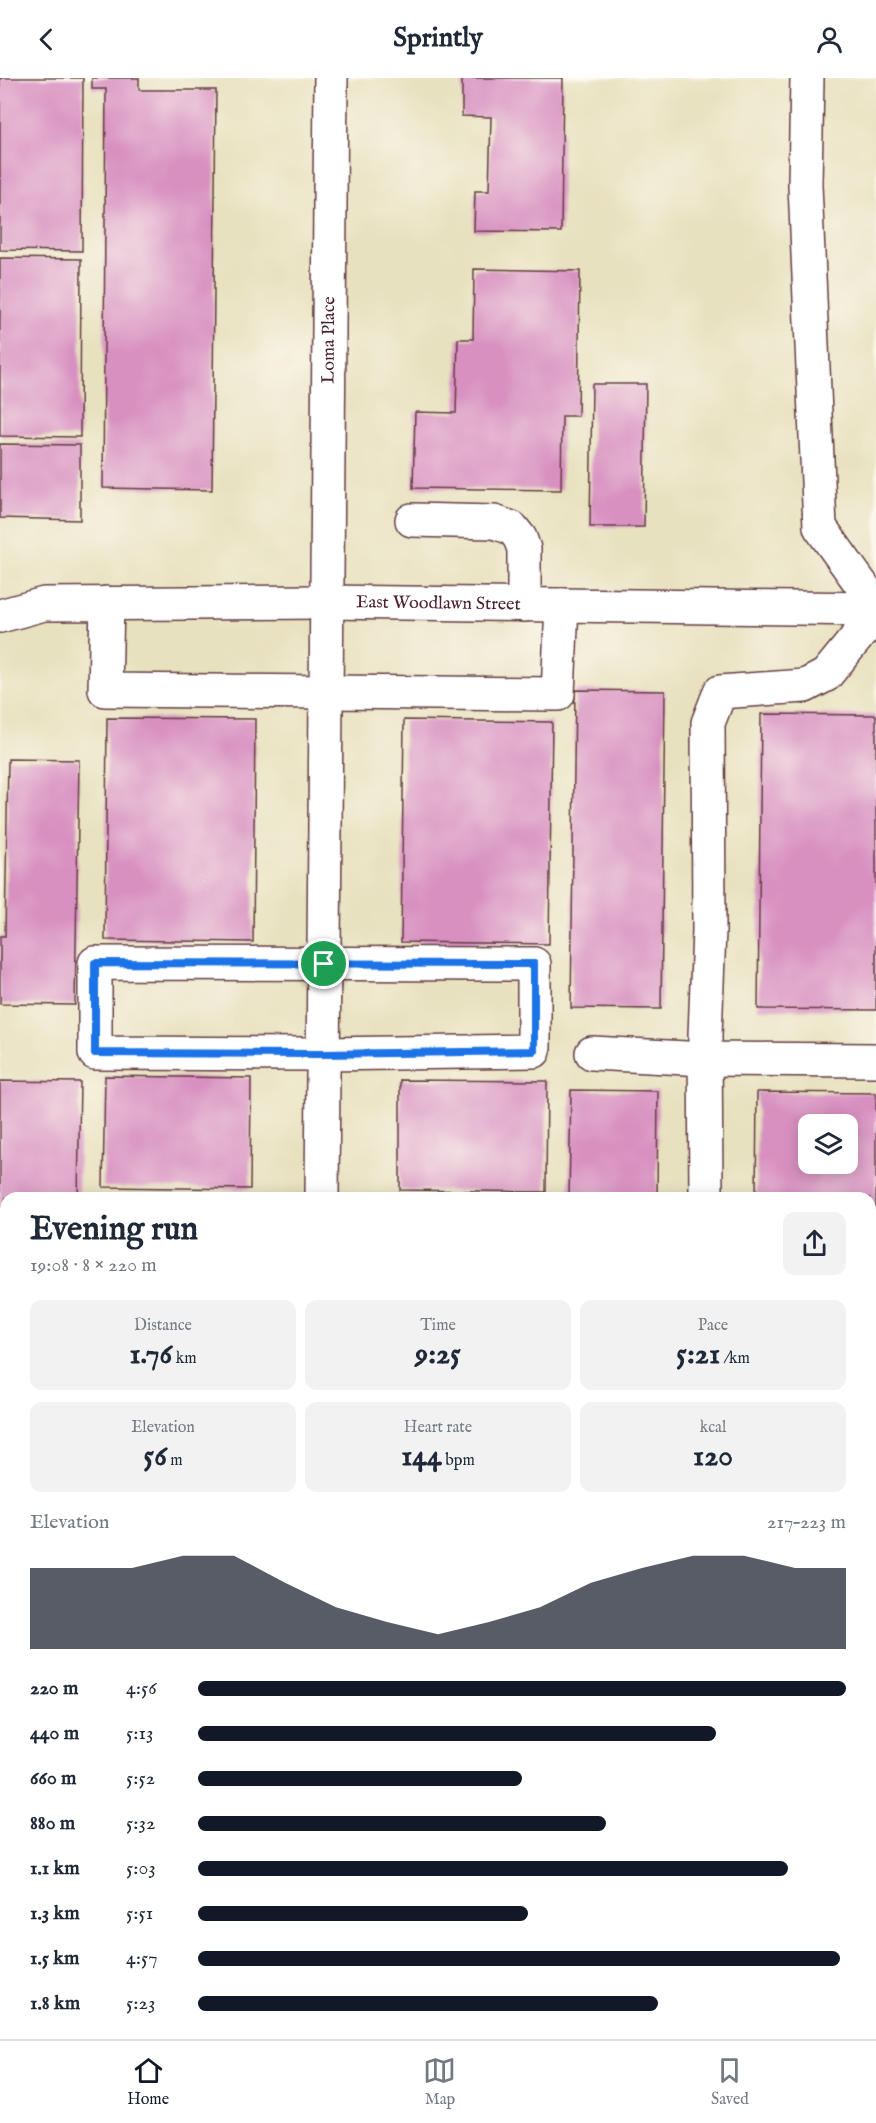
<!DOCTYPE html>
<html lang="en">
<head>
<meta charset="utf-8">
<style>
	:root { --surface:#fff; --page:#f2f2f3; --text:#1f2937; --muted:#747a83; --line:#e0e1e3; --accent:#111827 }
	body { margin:0; font-family:"IM FELL English",serif; background:var(--page); color:var(--text); height:100vh; display:flex; flex-direction:column; font-size:22px; white-space:nowrap }
	* { box-sizing:border-box; margin:0 }
	p { font-size:20px; color:var(--muted) }
	.icon { flex:none; width:33px; height:33px; fill:none; stroke:currentColor; stroke-width:2; stroke-linecap:round; stroke-linejoin:round }
	.map { position:relative; flex:1; overflow:hidden }
	.panel { position:absolute; left:0px; top:1114px; width:876px; height:848px; display:flex; flex-direction:column; background:var(--surface); border-radius:18px 18px 0 0; box-shadow:0 3px 15px #0003 }
	.panel>* { flex:none }
	.fabs { position:absolute; left:798px; top:1036px; display:grid; gap:12px }
	.fabs a { display:grid; place-items:center; width:60px; height:60px; border-radius:12px; background:var(--surface); box-shadow:0 3px 15px #0003; font-size:30px }
	.pin { position:absolute; display:grid; place-items:center; width:51px; height:51px; color:#fff; margin:-26px; border:3px solid #fff; border-radius:50%; box-shadow:0 2px 6px #0007 }
	.round { display:grid; place-items:center; flex:none; width:63px; height:63px; border-radius:12px; background:var(--page) }
	.summary { display:flex; align-items:center; justify-content:space-between; height:102px; padding:0 30px }
	h1 { font-size:33px; font-weight:800; line-height:45px }
	.metrics { display:grid; grid-template-columns:repeat(3,1fr); gap:9px; height:102px; padding:6px 30px }
	.metrics div { display:grid; align-content:center; border-radius:12px; background:var(--page); text-align:center }
	.metrics b { font-size:30px; font-weight:800 }
	.metrics small { font-size:16px; font-weight:400 }
	.metrics p { font-size:16px }
	.chart { height:168px; padding:12px 30px }
	.chart p { display:flex; justify-content:space-between }
	.chart svg { width:100%; height:108px; margin-top:6px; fill:var(--accent); opacity:.7 }
	ul { padding:0 30px; list-style:none; font-size:20px }
	li { display:grid; grid-template-columns:96px 72px 1fr; align-items:center; height:45px }
	li i { height:15px; border-radius:8px; background:var(--accent) }
	header { display:flex; justify-content:space-between; align-items:center; height:78px; padding:0 30px; background:var(--surface); font-size:27px; font-weight:800 }
	.menu { display:flex; justify-content:space-around; align-items:center; height:84px; border-top:2px solid var(--line); background:var(--surface); font-size:16px; color:var(--muted) }
	.menu a { display:grid; justify-items:center; gap:3px }
	.menu .on { color:var(--accent) }
	.map>svg:first-child { display:block }
	.building { fill:#d890c1; fill-rule:evenodd }
	.lines { fill:none; stroke-linecap:round; stroke-linejoin:round }
	.minor-casing { stroke:#623c41; stroke-width:36 }
	.minor { stroke:#fff; stroke-width:33 }
	.route-casing { stroke:#fff; stroke-width:12 }
	.route { stroke:#1a73e8; stroke-width:8 }
	.labels { text-anchor:middle; dominant-baseline:central; stroke-width:4.5; stroke-linejoin:round; paint-order:stroke }
	.street-label { font-size:18px; fill:#4a1f2b; stroke:#fbf7ec }
</style>
</head>
<body>
<header><svg class="icon" aria-label="back" viewBox="0 0 24 24"><path d="M15 5l-7 7 7 7"/></svg>Sprintly<svg class="icon" aria-label="person" viewBox="0 0 24 24"><circle cx="12" cy="8" r="4"/><path d="M4 21q1-7 8-7t8 7"/></svg></header>
<div class="map">
<svg width="876" height="1961" viewBox="0 0 876 1961">
	<rect width="100%" height="100%" fill="#fbf7ec"/>
	<filter id="ink" filterUnits="userSpaceOnUse"><feTurbulence type="fractalNoise" baseFrequency=".0167" numOctaves="2"/><feDisplacementMap in="SourceGraphic" scale="12" xChannelSelector="R" yChannelSelector="G"/><feConvolveMatrix kernelMatrix="1 2 1 2 8 2 1 2 1" color-interpolation-filters="sRGB"/></filter>
	<filter id="wash" filterUnits="userSpaceOnUse"><feTurbulence type="fractalNoise" baseFrequency=".008" numOctaves="4" result="noise"/><feDisplacementMap in="SourceGraphic" scale="24" xChannelSelector="R" yChannelSelector="G"/><feGaussianBlur stdDeviation="1.35" result="paint"/><feColorMatrix in="noise" values="0 0 0 0 0 0 0 0 0 0 0 0 0 0 0 0 0 1.4 0 .05"/><feComposite in="paint" operator="in"/></filter>
	<g filter="url(#wash)">
		<rect width="100%" height="100%" fill="#e8e1bf"/>
		<g id="blocks">
			<path class="building" d="M0,0H83L82,173L0,172Z
				M92,0H139V12H216L212,412L103,410L106,11H92Z
				M462,0H563L561,154L474,153L475,113H489L491,39L462,38Z
				M0,180L81,181L80,359L0,358Z
				M474,191L580,193L578,338H562L561,412L413,410L415,334L456,335L458,261H473Z
				M592,306H646L644,449H590Z
				M0,366L80,367V442L0,440Z
				M575,612L665,613L661,931L571,930Z
				M761,636L876,637V932L758,931Z
				M107,640L255,641L253,864L105,862Z
				M404,642L552,644L549,866L401,864Z
				M8,681L79,682L75,927L0,926V858H5Z
				M105,998L251,1000L250,1111L103,1109Z
				M400,1002L547,1003L546,1114L400,1112Z
				M0,1003L80,1004L78,1120H6V1128H0Z
				M571,1012L658,1013L657,1120H569Z
				M757,1014L876,1015V1377H870V1120H756ZM808,1047H848V1086H808Z
				M0,1186H6V1287H0Z
				M0,1346H6V1446H0Z
				M0,1606H6V1648H0Z
				M4,1674H6V1710H4Z
				M870,1681H876V1790H870Z
				M870,1872H876V1961H680V1956H870Z
				M15,1956H69V1960H15Z
				M308,1956H555V1961H308Z"/>
		</g>
	</g>
	<g filter="url(#ink)">
		<use href="#blocks" fill-opacity="0" stroke="#623c41" stroke-width="1.5"/>
		<g class="lines">
			<g class="minor-casing">
				<g id="minor">
					<path d="M807,0L805,107L820,449L876,527"/>
					<path d="M412,442L494,444L512,450L520,460L524,471V527"/>
					<path d="M107,525L105,612L558,616L562,527"/>
					<path id="s1" d="M0,538L44,526L327,524L876,531"/>
					<path d="M95,885L534,886V973L323,976L95,975Z"/>
					<path d="M592,975L705,981L876,982"/>
					<path id="s2" d="M322,1120L331,0"/>
					<path d="M706,1120L705,958L709,852L708,645L720,614L805,608L826,597L876,536"/>
					<path d="M870,1425L876,1424"/>
					<path d="M0,1513H6"/>
					<path d="M870,1522H876"/>
					<path d="M870,1655H876"/>
					<path d="M870,1834H876"/>
					<path d="M259,1956V1961"/>
					<path d="M614,1961V1956"/>
				</g>
			</g>
			<use href="#minor" class="minor"/>
		</g>
	</g>
	<g class="lines" filter="url(#ink)">
		<g class="route-casing">
			<path id="route" d="M95,885L534,886V973L323,976L95,975Z"/>
		</g>
		<use href="#route" class="route"/>
	</g>
	<g class="labels">
		<g class="street-label">
			<text stroke="none"><textPath href="#s2" startOffset="858">Loma Place</textPath></text>
			<text stroke="none"><textPath href="#s1" startOffset="440">East Woodlawn Street</textPath></text>
		</g>
	</g>
</svg>
<div class="fabs">
<a><svg class="icon" aria-label="layers" viewBox="0 0 24 24"><path d="M12 4l9 5-9 5-9-5zM3 14l9 5 9-5"/></svg></a>
</div>
<div class="pin" style="left:324px;top:886px;background:#1e9e55"><svg class="icon" aria-label="arrive" viewBox="0 0 24 24"><path d="M6 21V4h12l-3 4 3 4H6"/></svg></div>
<section class="panel">
<div class="summary"><div><h1>Evening run</h1><p>19:08 · 8 × 220 m</p></div><a class="round"><svg class="icon" aria-label="share" viewBox="0 0 24 24"><path d="M12 15V3M7 8l5-5 5 5M5 13v7h14v-7"/></svg></a></div>
<div class="metrics">
<div><p>Distance</p><b>1.76<small> km</small></b></div>
<div><p>Time</p><b>9:25</b></div>
<div><p>Pace</p><b>5:21<small> /km</small></b></div>
</div>
<div class="metrics">
<div><p>Elevation</p><b>56<small> m</small></b></div>
<div><p>Heart rate</p><b>144<small> bpm</small></b></div>
<div><p>kcal</p><b>120</b></div>
</div>
<div class="chart"><p><span>Elevation</span>217–223 m</p>
<svg viewBox="0 0 160 44" preserveAspectRatio="none"><path d="M0 44V11L10 11L20 11L30 6L40 6L50 17L60 27L70 33L80 38L90 33L100 27L110 17L120 11L130 6L140 6L150 11L160 11V44z"/></svg>
</div>
<ul>
<li><b>220 m</b>4:56<i style="width:100%"></i></li>
<li><b>440 m</b>5:13<i style="width:80%"></i></li>
<li><b>660 m</b>5:52<i style="width:50%"></i></li>
<li><b>880 m</b>5:32<i style="width:63%"></i></li>
<li><b>1.1 km</b>5:03<i style="width:91%"></i></li>
<li><b>1.3 km</b>5:51<i style="width:51%"></i></li>
<li><b>1.5 km</b>4:57<i style="width:99%"></i></li>
<li><b>1.8 km</b>5:23<i style="width:71%"></i></li>
</ul>
</section>
</div>
<nav class="menu">
<a class="on"><svg class="icon" aria-label="home" viewBox="0 0 24 24"><path d="M3 11l9-7 9 7M6 9v11h12V9"/></svg>Home</a>
<a><svg class="icon" aria-label="map" viewBox="0 0 24 24"><path d="M3 6l6-2 6 2 6-2v14l-6 2-6-2-6 2zM9 4v14M15 6v14"/></svg>Map</a>
<a><svg class="icon" aria-label="saved" viewBox="0 0 24 24"><path d="M7 4h10v16l-5-4-5 4z"/></svg>Saved</a>
</nav>
</body>
</html>
